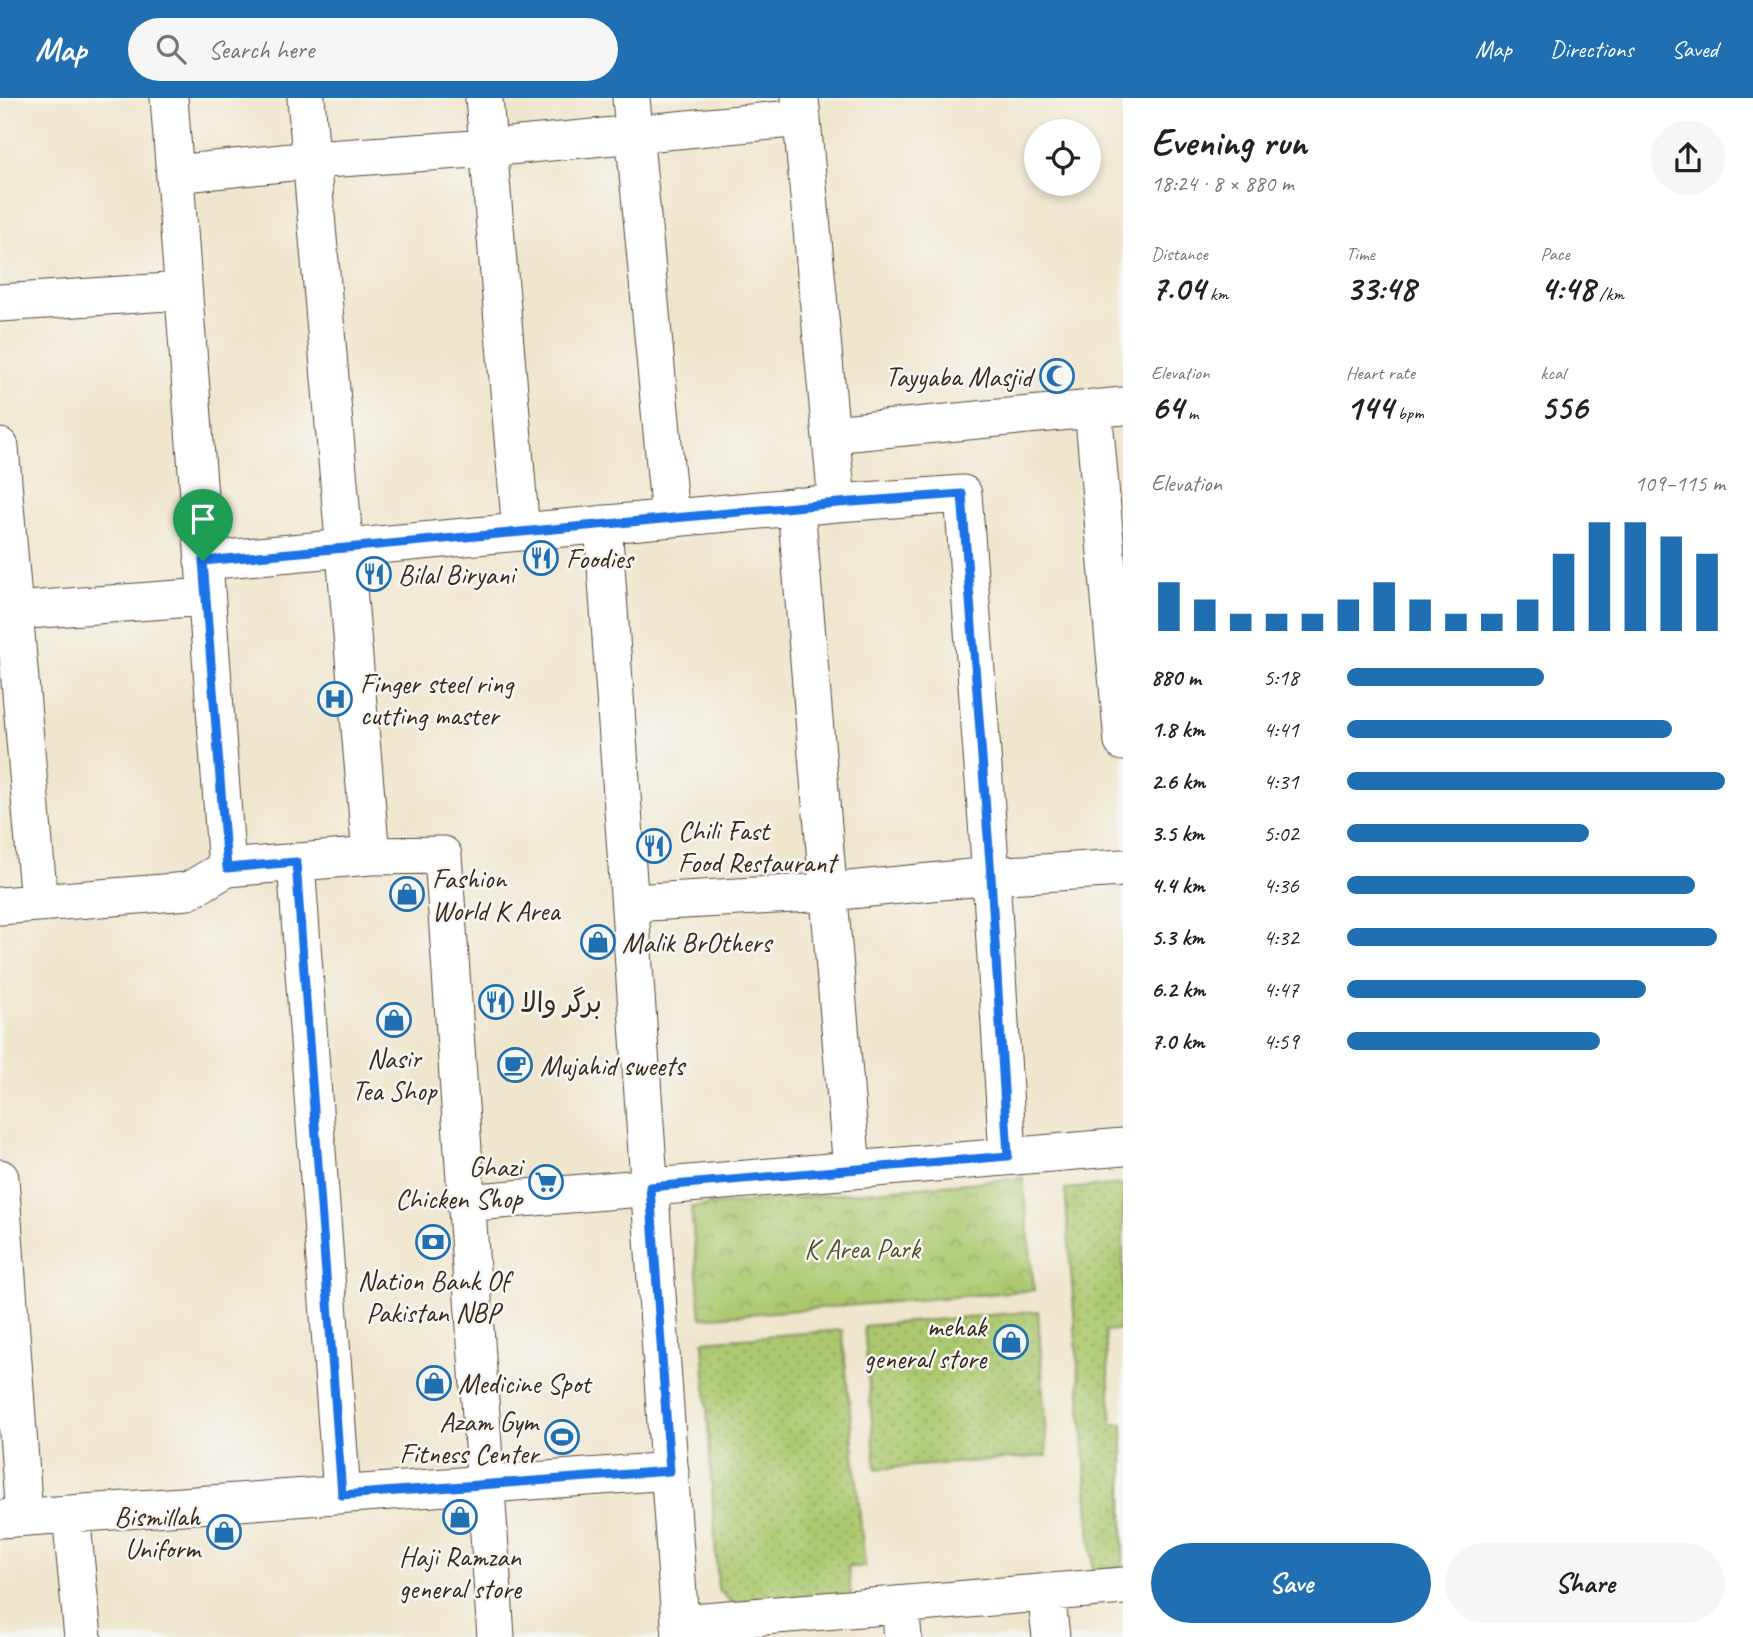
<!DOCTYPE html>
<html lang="en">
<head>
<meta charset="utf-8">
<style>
	:root { --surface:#fff; --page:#f6f6f6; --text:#222; --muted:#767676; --accent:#1f6fb2 }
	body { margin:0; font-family:Caveat,"Playpen Sans Arabic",sans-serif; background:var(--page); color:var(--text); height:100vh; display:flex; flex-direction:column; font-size:26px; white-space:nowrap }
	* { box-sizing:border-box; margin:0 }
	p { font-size:23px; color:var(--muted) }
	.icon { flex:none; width:38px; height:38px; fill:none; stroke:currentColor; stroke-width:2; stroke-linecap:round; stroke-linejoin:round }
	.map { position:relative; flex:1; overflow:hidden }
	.sheet { display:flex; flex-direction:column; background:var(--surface); width:630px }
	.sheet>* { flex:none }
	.fabs { position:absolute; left:1024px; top:21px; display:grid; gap:14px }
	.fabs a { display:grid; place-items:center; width:77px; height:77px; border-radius:50%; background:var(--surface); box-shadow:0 4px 10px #0003; font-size:35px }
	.pin { position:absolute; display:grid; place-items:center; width:60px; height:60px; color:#fff; margin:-72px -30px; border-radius:50% 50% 50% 0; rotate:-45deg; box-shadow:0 0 7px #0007 }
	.pin .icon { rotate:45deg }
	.round { display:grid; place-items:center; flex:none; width:74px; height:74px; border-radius:37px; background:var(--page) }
	.head { display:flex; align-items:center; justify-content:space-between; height:119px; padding:0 28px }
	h1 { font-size:38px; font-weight:700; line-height:52px }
	.stats { display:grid; grid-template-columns:repeat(3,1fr); gap:10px; height:119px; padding:7px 28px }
	.stats div { display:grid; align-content:center }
	.stats b { font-size:35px; font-weight:700 }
	.stats small { font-size:19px; font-weight:400 }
	.stats p { font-size:19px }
	.chart { height:196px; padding:14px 28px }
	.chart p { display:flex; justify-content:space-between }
	.chart svg { width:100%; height:126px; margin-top:7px; stroke:var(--accent); stroke-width:6 }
	.button { display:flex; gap:14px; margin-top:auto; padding:14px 28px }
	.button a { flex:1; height:80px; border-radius:42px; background:var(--accent); color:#fff; font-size:28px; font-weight:700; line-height:80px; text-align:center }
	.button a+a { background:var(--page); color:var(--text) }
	ul { padding:0 28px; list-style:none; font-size:23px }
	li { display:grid; grid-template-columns:112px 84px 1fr; align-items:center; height:52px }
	li i { height:18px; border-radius:9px; background:var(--accent) }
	header { display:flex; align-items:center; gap:42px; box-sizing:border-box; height:98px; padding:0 35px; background:var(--accent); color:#fff }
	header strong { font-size:33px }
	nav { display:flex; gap:38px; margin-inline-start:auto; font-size:24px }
	.search { width:490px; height:63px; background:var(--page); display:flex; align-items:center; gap:18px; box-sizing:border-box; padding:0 24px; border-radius:38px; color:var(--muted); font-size:26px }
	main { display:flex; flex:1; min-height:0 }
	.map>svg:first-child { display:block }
	.grass { fill:url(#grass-dots); stroke:#747a47; stroke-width:2 }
	.park { fill:url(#park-crowns); stroke:#747a47; stroke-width:2 }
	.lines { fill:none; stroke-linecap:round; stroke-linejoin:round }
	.minor-casing { stroke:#564638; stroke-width:39 }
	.minor { stroke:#fff; stroke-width:37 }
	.route-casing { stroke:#fff; stroke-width:14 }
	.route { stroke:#1a73e8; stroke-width:9 }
	.labels { text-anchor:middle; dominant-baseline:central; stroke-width:5; stroke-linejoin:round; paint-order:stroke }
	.poi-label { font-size:28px; fill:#3b2a1e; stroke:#f6f6f2; text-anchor:start }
	.park-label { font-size:28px; fill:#575232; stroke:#f6f6f2 }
</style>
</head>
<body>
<header>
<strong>Map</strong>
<div class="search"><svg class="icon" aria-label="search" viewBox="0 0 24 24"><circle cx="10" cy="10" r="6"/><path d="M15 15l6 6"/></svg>Search here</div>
<nav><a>Map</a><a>Directions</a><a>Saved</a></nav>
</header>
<main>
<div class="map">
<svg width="1123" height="1539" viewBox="0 0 1123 1539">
	<defs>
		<pattern id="grass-dots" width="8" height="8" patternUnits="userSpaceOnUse" patternTransform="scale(1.75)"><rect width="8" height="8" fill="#acc970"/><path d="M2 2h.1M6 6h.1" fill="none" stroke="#8da35b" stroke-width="1.8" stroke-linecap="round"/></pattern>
		<pattern id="park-crowns" width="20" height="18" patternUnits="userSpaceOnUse" patternTransform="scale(1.75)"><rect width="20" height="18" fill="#acc970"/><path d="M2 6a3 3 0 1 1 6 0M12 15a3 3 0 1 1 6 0" fill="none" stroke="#8da35b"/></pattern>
	</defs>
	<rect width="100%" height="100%" fill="#f6f6f2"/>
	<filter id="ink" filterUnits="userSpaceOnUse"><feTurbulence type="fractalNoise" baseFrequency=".0143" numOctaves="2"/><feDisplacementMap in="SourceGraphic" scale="14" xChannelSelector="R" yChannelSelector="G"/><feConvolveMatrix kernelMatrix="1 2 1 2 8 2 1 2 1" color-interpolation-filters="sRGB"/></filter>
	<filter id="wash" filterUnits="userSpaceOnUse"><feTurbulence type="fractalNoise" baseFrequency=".00686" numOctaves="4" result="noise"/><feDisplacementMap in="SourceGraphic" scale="28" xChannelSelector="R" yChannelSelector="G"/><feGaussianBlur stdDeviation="1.57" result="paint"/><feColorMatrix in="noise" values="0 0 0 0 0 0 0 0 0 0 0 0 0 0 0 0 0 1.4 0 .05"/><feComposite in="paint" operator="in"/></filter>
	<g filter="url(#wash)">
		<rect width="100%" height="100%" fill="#f0e6ce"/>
		<path class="grass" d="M1123,1086V1231L1105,1233L1112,1326H1123V1470L1093,1472L1065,1091Z
			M1038,1213L1047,1358L876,1371L864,1228Z
			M842,1232L865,1469H848L852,1507L742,1515L718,1491L703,1243Z"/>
		<path class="park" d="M1023,1080L1034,1192L701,1220L691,1109Z"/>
	</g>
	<g filter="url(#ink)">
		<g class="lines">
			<g class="minor-casing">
				<path id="minor" d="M169,0L227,770
					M306,0L371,758
					M484,0L521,434
					M631,0L670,420
					M800,0L837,405
					M175,76L311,62L489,50L802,20
					M0,205L183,193
					M1093,310L1123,644
					M831,336L1123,308
					M0,349L39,805
					M796,408L852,1072
					M603,426L681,1539
					M203,463L837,405L963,396L991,778L1008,1058
					M0,514L206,499
					M296,764L342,1397
					M630,805L829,794L991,778L1123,770
					M0,808L188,793L227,770L371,758L443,757L496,1539
					M0,1080L24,1419
					M465,1105L1123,1049
					M71,1416L83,1539
					M0,1421L670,1373
					M1046,1494L1051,1539
					M900,1507L903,1539
					M680,1525L1123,1488"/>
			</g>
			<use href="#minor" class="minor"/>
		</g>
	</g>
	<g class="lines" filter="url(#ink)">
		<g class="route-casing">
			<path id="route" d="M962,396L991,778L1008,1058L650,1089L670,1373L342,1397L296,764L227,770L203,463L838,405Z"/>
		</g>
		<use href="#route" class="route"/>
	</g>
	<defs>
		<g id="mosque-ring" transform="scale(1.75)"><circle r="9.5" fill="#f6f6f2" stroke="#1f6fb2" stroke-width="1.5"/><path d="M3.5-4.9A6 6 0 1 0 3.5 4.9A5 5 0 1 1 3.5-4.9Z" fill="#1f6fb2"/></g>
		<g id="restaurant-ring" transform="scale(1.75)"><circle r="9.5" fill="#f6f6f2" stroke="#1f6fb2" stroke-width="1.5"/><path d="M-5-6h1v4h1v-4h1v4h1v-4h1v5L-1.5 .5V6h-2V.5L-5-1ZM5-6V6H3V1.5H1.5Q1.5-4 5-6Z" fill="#1f6fb2"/></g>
		<g id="hospital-ring" transform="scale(1.75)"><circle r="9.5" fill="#f6f6f2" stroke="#1f6fb2" stroke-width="1.5"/><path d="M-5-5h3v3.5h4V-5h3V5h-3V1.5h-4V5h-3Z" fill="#1f6fb2"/></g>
		<g id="shop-ring" transform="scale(1.75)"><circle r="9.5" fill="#f6f6f2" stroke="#1f6fb2" stroke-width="1.5"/><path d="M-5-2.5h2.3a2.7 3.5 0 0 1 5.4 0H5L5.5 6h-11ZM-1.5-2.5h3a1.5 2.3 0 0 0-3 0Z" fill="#1f6fb2"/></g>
		<g id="cafe-ring" transform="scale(1.75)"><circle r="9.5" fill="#f6f6f2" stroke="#1f6fb2" stroke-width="1.5"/><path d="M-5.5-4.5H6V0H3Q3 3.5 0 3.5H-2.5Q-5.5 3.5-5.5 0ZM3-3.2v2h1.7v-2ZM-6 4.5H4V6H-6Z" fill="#1f6fb2"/></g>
		<g id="supermarket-ring" transform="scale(1.75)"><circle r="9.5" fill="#f6f6f2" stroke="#1f6fb2" stroke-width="1.5"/><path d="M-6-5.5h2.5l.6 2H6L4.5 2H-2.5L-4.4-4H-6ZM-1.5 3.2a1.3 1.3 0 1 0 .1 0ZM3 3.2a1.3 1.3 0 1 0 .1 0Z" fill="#1f6fb2"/></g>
		<g id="bank-ring" transform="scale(1.75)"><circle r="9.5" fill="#f6f6f2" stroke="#1f6fb2" stroke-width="1.5"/><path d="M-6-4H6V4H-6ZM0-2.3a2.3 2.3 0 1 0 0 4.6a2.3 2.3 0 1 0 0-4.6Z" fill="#1f6fb2"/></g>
		<g id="stadium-ring" transform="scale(1.75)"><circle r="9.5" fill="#f6f6f2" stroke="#1f6fb2" stroke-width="1.5"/><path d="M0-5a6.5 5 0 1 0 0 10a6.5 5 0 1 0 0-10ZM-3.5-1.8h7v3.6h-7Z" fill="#1f6fb2"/></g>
	</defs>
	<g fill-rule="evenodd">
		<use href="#mosque-ring" x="1057" y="278"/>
		<use href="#restaurant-ring" x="541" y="460"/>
		<use href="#restaurant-ring" x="374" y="476"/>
		<use href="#hospital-ring" x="335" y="601"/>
		<use href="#restaurant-ring" x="654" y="748"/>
		<use href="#shop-ring" x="407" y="796"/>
		<use href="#shop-ring" x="598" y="844"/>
		<use href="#restaurant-ring" x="496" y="904"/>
		<use href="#shop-ring" x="394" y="922"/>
		<use href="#cafe-ring" x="515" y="967"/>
		<use href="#supermarket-ring" x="546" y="1084"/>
		<use href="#bank-ring" x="433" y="1144"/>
		<use href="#shop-ring" x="1011" y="1244"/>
		<use href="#shop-ring" x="434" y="1285"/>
		<use href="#stadium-ring" x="562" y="1339"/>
		<use href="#shop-ring" x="460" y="1419"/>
		<use href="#shop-ring" x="224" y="1434"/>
	</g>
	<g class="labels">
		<g class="poi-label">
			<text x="1032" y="278" text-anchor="end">Tayyaba Masjid</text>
			<text x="566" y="460">Foodies</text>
			<text x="398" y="476">Bilal Biryani</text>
			<text x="360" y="585">Finger steel ring<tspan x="360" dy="32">cutting master</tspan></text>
			<text x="678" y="732">Chili Fast<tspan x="678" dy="32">Food Restaurant</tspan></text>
			<text x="432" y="780">Fashion<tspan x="432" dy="32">World K Area</tspan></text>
			<text x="622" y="844">Malik BrOthers</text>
			<text x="520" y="904">برگر والا</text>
			<text x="394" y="960" text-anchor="middle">Nasir<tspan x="394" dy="32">Tea Shop</tspan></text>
			<text x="540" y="967">Mujahid sweets</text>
			<text x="522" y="1068" text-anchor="end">Ghazi<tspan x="522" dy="32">Chicken Shop</tspan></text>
			<text x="433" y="1182" text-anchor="middle">Nation Bank Of<tspan x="433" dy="32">Pakistan NBP</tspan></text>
			<text x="986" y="1228" text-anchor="end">mehak<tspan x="986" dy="32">general store</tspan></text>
			<text x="458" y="1285">Medicine Spot</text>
			<text x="538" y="1323" text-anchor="end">Azam Gym<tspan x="538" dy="32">Fitness Center</tspan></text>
			<text x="200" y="1418" text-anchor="end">Bismillah<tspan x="200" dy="32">Uniform</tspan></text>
			<text x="460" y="1458" text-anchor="middle">Haji Ramzan<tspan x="460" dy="32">general store</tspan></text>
		</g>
		<g class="park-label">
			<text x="862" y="1150">K Area Park</text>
		</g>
	</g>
</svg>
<div class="fabs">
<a><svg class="icon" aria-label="locate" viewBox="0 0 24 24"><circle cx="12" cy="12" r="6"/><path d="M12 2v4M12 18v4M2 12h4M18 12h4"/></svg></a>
</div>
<div class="pin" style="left:203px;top:463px;background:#1e9e55"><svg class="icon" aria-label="arrive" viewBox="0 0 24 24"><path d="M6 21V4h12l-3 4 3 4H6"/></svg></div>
</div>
<section class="sheet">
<div class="head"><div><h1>Evening run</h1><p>18:24 · 8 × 880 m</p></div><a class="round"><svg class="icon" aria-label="share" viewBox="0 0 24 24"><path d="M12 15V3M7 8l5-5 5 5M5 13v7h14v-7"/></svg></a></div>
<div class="stats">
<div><p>Distance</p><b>7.04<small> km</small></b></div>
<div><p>Time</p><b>33:48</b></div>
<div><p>Pace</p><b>4:48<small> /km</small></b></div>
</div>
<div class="stats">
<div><p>Elevation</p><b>64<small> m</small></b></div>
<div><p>Heart rate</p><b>144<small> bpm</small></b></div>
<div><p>kcal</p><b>556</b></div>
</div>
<div class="chart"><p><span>Elevation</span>109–115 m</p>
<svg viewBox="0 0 160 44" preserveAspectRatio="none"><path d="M5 44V27M15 44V33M25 44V38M35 44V38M45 44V38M55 44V33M65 44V27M75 44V33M85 44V38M95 44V38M105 44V33M115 44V17M125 44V6M135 44V6M145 44V11M155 44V17"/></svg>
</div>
<ul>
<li><b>880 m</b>5:18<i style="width:52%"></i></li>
<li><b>1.8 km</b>4:41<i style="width:86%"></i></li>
<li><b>2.6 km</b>4:31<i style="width:100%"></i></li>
<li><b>3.5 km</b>5:02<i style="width:64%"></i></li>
<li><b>4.4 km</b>4:36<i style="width:92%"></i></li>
<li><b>5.3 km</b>4:32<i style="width:98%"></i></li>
<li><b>6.2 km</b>4:47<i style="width:79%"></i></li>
<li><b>7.0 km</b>4:59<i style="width:67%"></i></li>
</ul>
<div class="button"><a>Save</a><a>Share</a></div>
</section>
</main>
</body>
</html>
